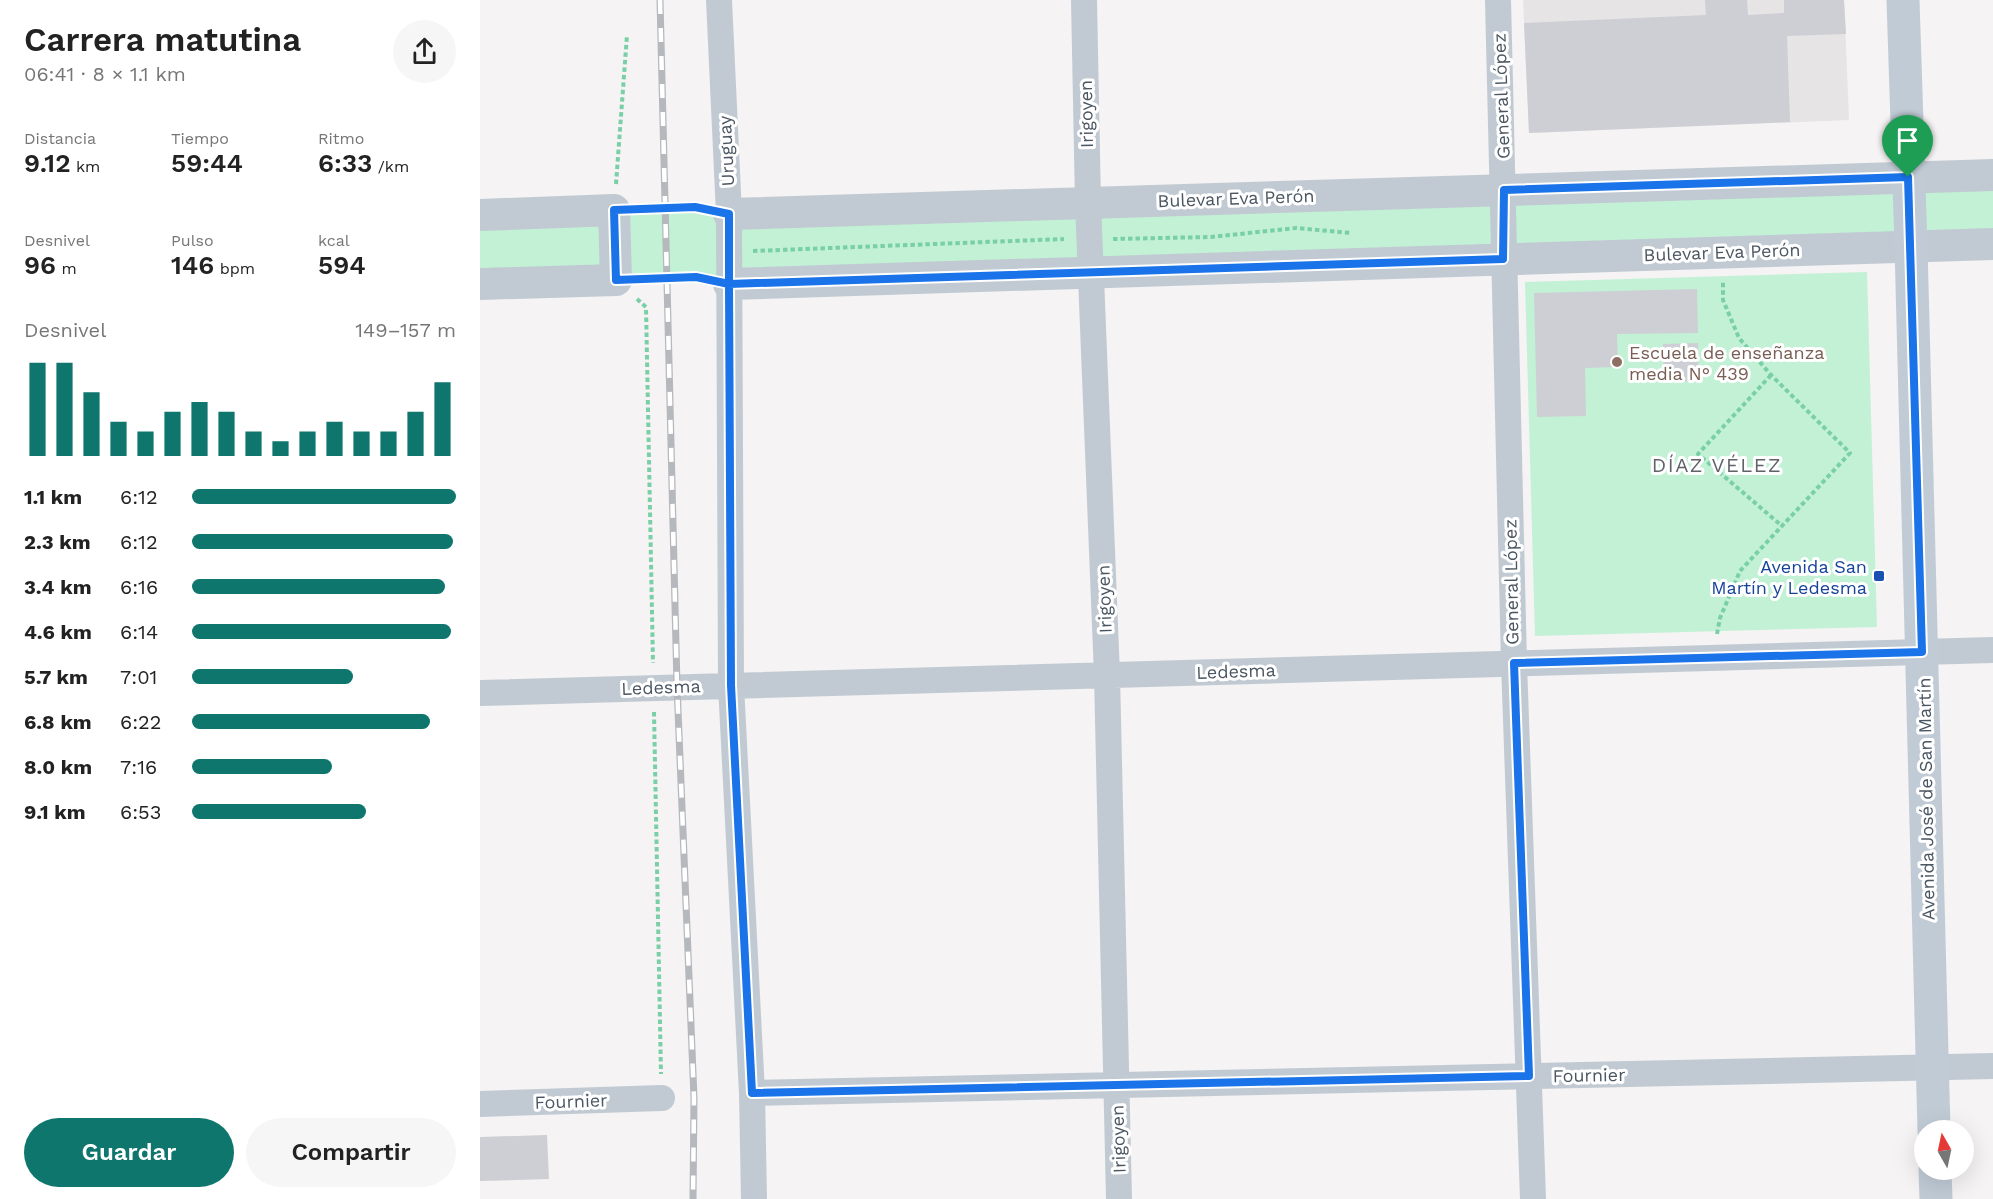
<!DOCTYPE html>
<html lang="es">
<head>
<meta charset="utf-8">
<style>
	:root { --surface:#fff; --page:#f6f6f6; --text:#222; --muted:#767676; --accent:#0f766e }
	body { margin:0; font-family:"Work Sans",sans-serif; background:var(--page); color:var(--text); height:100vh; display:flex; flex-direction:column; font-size:22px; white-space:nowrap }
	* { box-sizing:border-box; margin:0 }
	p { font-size:20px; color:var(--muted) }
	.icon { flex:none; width:33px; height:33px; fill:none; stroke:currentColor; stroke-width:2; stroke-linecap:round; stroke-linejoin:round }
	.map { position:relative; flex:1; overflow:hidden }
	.panel { display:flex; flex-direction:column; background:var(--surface); width:480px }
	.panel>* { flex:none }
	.needle { width:39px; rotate:351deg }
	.tools { position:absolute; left:1434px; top:1120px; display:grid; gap:12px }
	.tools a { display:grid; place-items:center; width:60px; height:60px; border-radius:50%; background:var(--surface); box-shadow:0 6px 24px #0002; font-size:30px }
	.pin { position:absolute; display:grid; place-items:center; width:51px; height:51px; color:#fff; margin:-62px -26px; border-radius:50% 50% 50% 0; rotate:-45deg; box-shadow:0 0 6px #0007 }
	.pin .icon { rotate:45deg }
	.round { display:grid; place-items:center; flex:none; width:63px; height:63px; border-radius:32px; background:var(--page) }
	.summary { display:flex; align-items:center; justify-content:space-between; height:102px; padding:0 24px }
	h1 { font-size:33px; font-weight:600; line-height:45px }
	.metrics { display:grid; grid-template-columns:repeat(3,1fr); gap:9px; height:102px; padding:6px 24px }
	.metrics div { display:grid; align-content:center }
	.metrics b { font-size:26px; font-weight:600 }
	.metrics small { font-size:16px; font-weight:400 }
	.metrics p { font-size:16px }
	.chart { height:168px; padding:12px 24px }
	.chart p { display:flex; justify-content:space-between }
	.chart svg { width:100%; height:108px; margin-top:6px; stroke:var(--accent); stroke-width:6 }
	.button { display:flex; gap:12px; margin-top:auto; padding:12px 24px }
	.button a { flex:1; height:69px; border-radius:36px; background:var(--accent); color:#fff; font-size:24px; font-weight:600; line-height:69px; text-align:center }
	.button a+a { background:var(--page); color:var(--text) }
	ul { padding:0 24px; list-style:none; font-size:20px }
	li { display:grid; grid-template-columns:96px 72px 1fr; align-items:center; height:45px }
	li i { height:15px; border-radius:8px; background:var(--accent) }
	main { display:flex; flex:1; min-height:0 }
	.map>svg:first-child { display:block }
	.education { fill:#e6e4e5 }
	.green { fill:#c3f1d5 }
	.building { fill:#cdcfd5 }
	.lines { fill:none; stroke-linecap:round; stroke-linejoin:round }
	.path { stroke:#7ad0a6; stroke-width:4; stroke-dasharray:4.5 3; stroke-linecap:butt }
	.minor { stroke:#c1cad2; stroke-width:26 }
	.tertiary { stroke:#c1cad2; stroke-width:32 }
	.secondary { stroke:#c1cbd6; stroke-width:33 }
	.rail-casing { stroke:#b5b8bd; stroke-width:7 }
	.rail { stroke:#fff; stroke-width:4.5; stroke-dasharray:14; stroke-linecap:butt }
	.route-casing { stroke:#fff; stroke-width:12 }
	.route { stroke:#1a73e8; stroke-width:8 }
	.education-dot { fill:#8d6e63; stroke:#fff; stroke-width:2 }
	.transit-dot { fill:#1a4fb4; stroke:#fff; stroke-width:2 }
	.labels { text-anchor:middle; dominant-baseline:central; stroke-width:6; stroke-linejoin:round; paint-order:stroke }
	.street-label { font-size:18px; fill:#4a5661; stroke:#fff }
	.education-label { font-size:18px; fill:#785e54; stroke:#fff; text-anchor:start }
	.transit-label { font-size:18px; fill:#164399; stroke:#fff; text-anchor:end }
	.neighbourhood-label { font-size:20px; letter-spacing:1.5px; fill:#5f6368; stroke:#fff }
</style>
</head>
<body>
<main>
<section class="panel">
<div class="summary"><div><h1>Carrera matutina</h1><p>06:41 · 8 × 1.1 km</p></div><a class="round"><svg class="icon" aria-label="share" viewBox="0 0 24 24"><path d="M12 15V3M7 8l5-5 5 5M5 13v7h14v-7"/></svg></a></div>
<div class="metrics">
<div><p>Distancia</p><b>9.12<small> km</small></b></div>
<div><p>Tiempo</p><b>59:44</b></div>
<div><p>Ritmo</p><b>6:33<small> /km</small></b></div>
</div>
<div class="metrics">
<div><p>Desnivel</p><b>96<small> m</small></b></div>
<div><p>Pulso</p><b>146<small> bpm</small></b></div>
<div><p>kcal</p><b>594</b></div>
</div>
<div class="chart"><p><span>Desnivel</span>149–157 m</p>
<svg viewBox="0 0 160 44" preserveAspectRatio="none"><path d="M5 44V6M15 44V6M25 44V18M35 44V30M45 44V34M55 44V26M65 44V22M75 44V26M85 44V34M95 44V38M105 44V34M115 44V30M125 44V34M135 44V34M145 44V26M155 44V14"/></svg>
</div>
<ul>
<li><b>1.1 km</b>6:12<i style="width:100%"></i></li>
<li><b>2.3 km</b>6:12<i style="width:99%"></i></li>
<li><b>3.4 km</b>6:16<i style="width:96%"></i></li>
<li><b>4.6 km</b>6:14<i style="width:98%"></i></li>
<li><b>5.7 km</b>7:01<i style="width:61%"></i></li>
<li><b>6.8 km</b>6:22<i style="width:90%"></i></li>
<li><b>8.0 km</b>7:16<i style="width:53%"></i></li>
<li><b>9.1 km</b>6:53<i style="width:66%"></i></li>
</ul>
<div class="button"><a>Guardar</a><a>Compartir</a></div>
</section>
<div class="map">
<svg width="1513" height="1199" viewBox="0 0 1513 1199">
	<rect width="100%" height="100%" fill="#f5f3f3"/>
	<path class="education" d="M1043,0H1364L1369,120L1049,133Z"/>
	<path class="green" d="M1513,175V244L249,284L216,277L0,284V215L215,207L249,214Z
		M1387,272L1397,627L1055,636L1045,282Z"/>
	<path class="building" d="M1225,0H1267L1268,15L1304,13V0H1364L1366,34L1307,36L1310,122L1049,133L1044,23L1226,15Z
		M1217,289L1218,333L1137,334L1138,367L1105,368L1106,416L1057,417L1054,293Z
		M1218,343L1219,381L1184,382L1183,344Z
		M67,1135L69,1179L0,1181V1137Z"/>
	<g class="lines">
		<path class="path" d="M136,184L147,35
			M160,209L215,207L222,208
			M633,239L731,237L816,228L871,233
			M273,251L584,239
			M164,279L222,278
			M157,299L166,307L173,663
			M1291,375L1218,454L1302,526
			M1237,634L1240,618L1260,571L1370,453L1291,375L1259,338L1243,300V281
			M174,712L181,1074"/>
		<path class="minor" d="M239,0L249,214L251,685L272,1093L274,1199
			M604,0L608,203L627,675L639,1199
			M1018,0C1025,221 1027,442 1034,663C1039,842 1048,1020 1053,1199
			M0,693L1513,650
			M272,1093L1513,1066
			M0,1104L182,1098"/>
		<path class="tertiary" d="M249,214L1513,175
			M0,215L134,210L136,280L0,284
			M249,284L1513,244"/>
		<path class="secondary" d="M1423,0L1431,246L1454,1131
			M1455,1170L1456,1199"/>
		<g class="rail-casing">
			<path id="rail" d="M180,0L197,686L214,1098L213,1199"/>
		</g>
		<use href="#rail" class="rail"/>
	</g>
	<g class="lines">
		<g class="route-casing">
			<path id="route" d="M1428,177L1024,190L1023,259L249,284L216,277L136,280L134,210L215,207L249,214V284L251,685L272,1093L1049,1076L1034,663L1442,652L1428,177"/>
		</g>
		<use href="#route" class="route"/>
	</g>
	<circle class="education-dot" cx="1137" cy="362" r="6"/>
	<rect class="transit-dot" x="1393" y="570" width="12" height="12" rx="3"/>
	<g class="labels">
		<g class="street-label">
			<text transform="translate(1021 96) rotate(-92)">General López</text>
			<text transform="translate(606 114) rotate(-91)">Irigoyen</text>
			<text transform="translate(246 151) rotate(-93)">Uruguay</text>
			<text transform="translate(756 198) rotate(-2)">Bulevar Eva Perón</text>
			<text transform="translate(1242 252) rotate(-2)">Bulevar Eva Perón</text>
			<text transform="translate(1031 582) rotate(-91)">General López</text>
			<text transform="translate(624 599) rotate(-92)">Irigoyen</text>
			<text transform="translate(756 671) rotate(-2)">Ledesma</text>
			<text transform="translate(181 687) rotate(-2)">Ledesma</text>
			<text transform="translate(1446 799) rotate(-91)">Avenida José de San Martín</text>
			<text transform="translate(1109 1075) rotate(-1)">Fournier</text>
			<text transform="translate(91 1101) rotate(-2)">Fournier</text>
			<text transform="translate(638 1139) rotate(-92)">Irigoyen</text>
		</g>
		<g class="education-label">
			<text x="1149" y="352">Escuela de enseñanza<tspan x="1149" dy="21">media N° 439</tspan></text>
		</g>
		<g class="transit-label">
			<text x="1387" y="566">Avenida San<tspan x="1387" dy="21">Martín y Ledesma</tspan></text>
		</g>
		<g class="neighbourhood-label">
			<text x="1237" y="465">DÍAZ VÉLEZ</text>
		</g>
	</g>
</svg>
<div class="tools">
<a><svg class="needle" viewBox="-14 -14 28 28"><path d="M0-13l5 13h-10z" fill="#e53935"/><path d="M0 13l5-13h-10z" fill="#767676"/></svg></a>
</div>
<div class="pin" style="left:1428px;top:177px;background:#1e9e55"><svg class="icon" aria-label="arrive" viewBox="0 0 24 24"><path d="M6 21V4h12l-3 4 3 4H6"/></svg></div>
</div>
</main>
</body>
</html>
